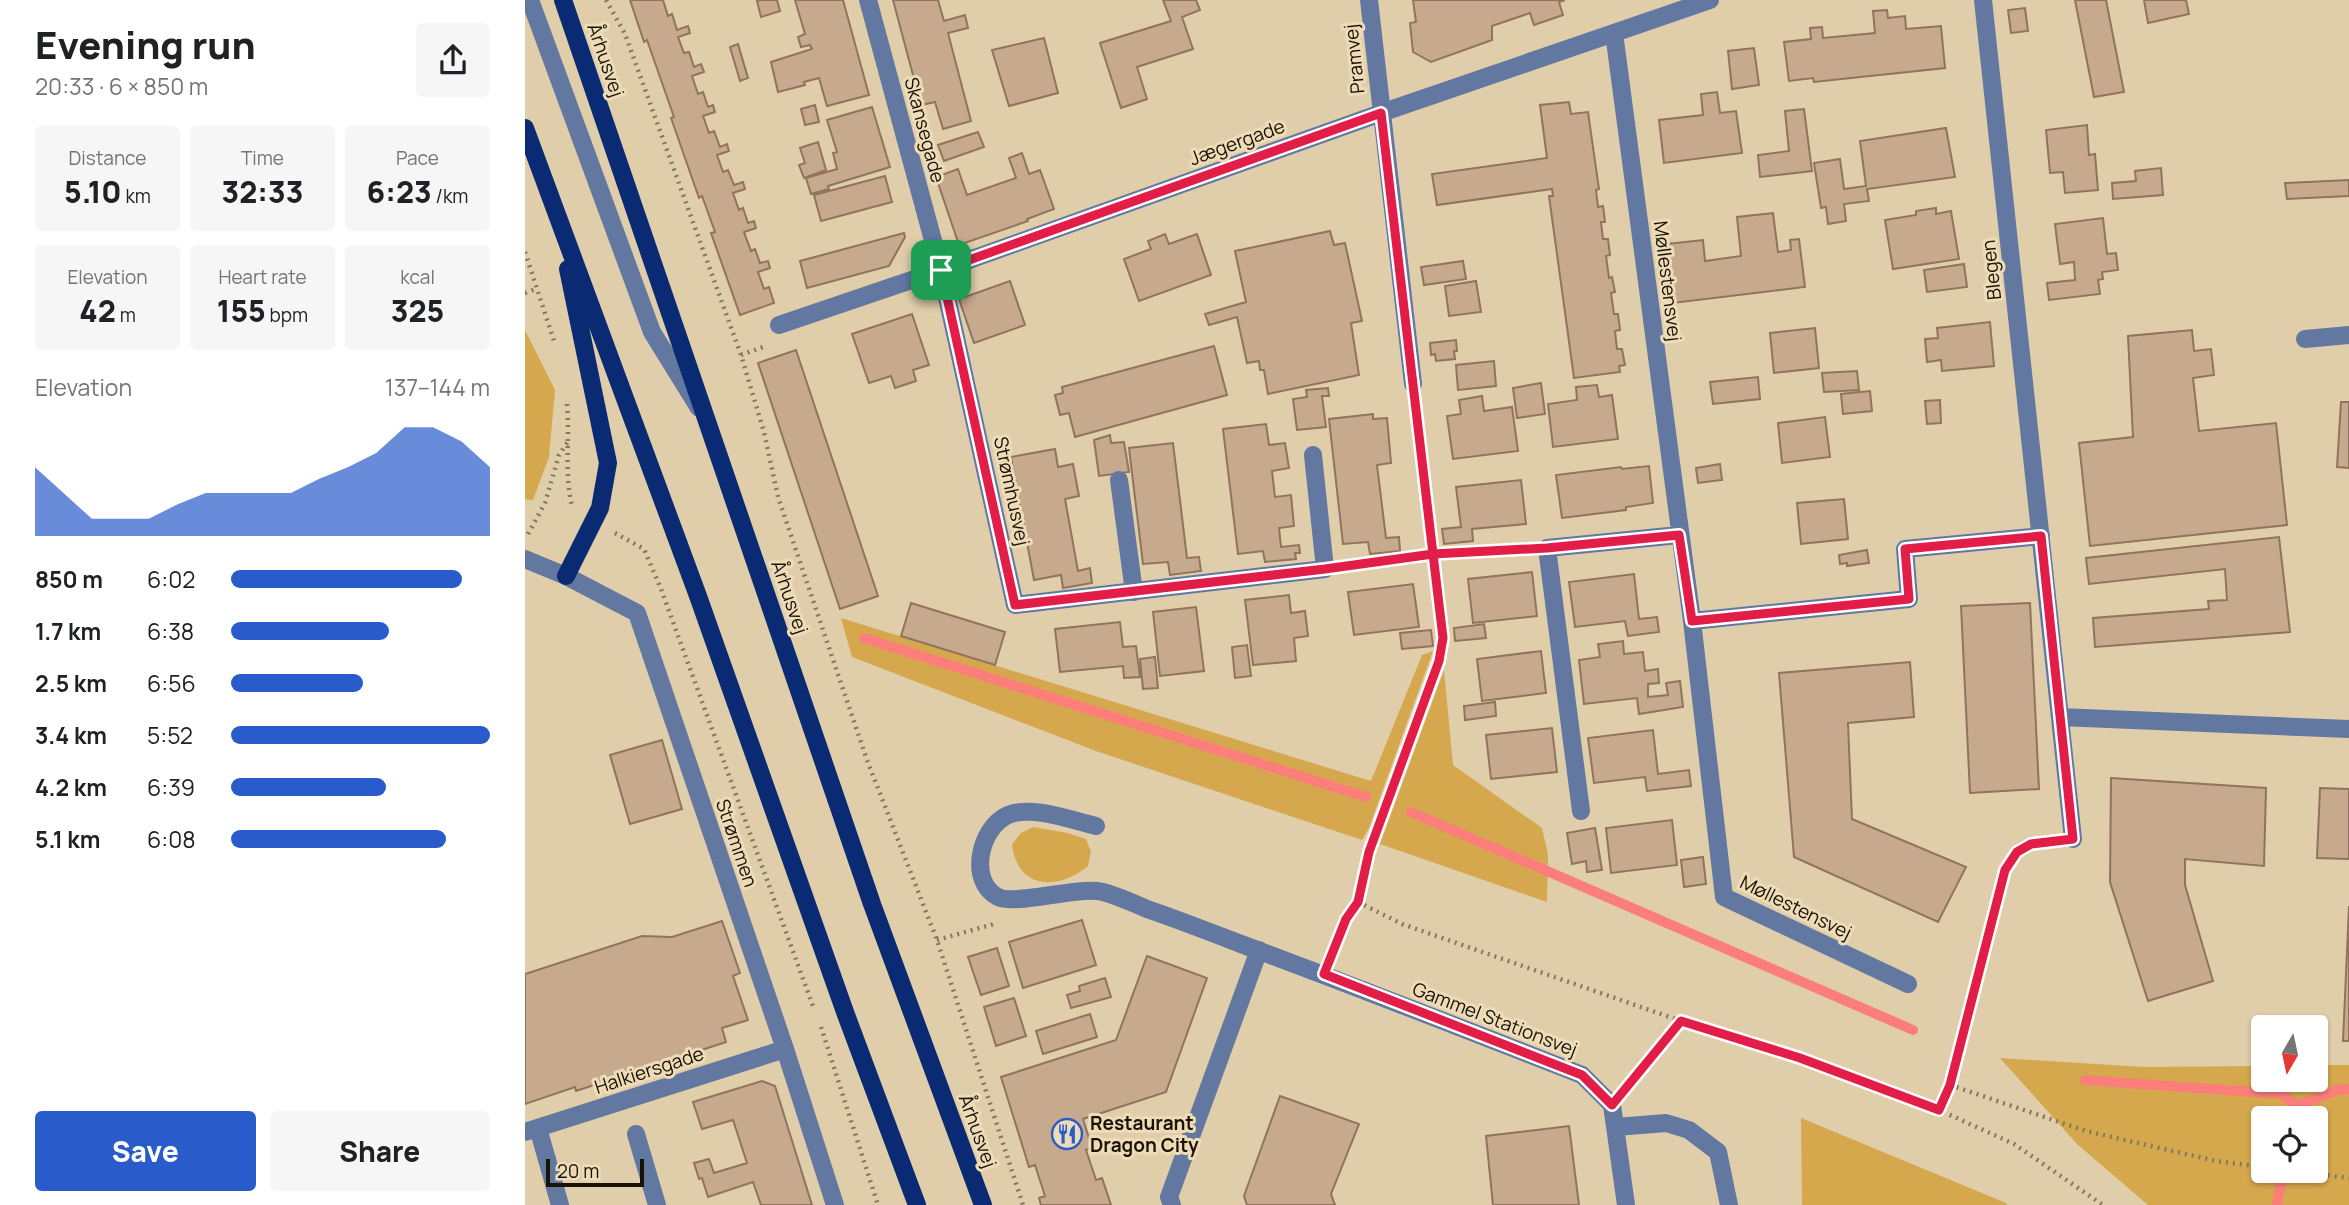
<!DOCTYPE html>
<html lang="en">
<head>
<meta charset="utf-8">
<style>
	:root { --surface:#fff; --page:#f6f6f6; --text:#202124; --muted:#757577; --accent:#295cca }
	body { margin:0; font-family:Manrope,sans-serif; background:var(--page); color:var(--text); height:100vh; display:flex; flex-direction:column; font-size:26px; white-space:nowrap }
	* { box-sizing:border-box; margin:0 }
	p { font-size:23px; color:var(--muted) }
	.icon { flex:none; width:38px; height:38px; fill:none; stroke:currentColor; stroke-width:2; stroke-linecap:round; stroke-linejoin:round }
	.map { position:relative; flex:1; overflow:hidden }
	.sheet { display:flex; flex-direction:column; background:var(--surface); width:525px }
	.sheet>* { flex:none }
	.needle { width:46px; rotate:189deg }
	.tools { position:absolute; left:1726px; top:1015px; display:grid; gap:14px }
	.tools a { display:grid; place-items:center; width:77px; height:77px; border-radius:7px; background:var(--surface); box-shadow:0 2px 5px #0004; font-size:35px }
	.scale { position:absolute; left:21px; bottom:18px; width:98px; box-sizing:border-box; padding-left:7px; border:4px solid #191306; border-top:0; font-size:19px; line-height:24px; white-space:nowrap; color:#191306; -webkit-text-stroke:5px #eedbb7; paint-order:stroke }
	.pin { position:absolute; display:grid; place-items:center; width:60px; height:60px; color:#fff; margin:-30px; border-radius:14px; box-shadow:0 4px 10px #0006 }
	.round { display:grid; place-items:center; flex:none; width:74px; height:74px; border-radius:7px; background:var(--page) }
	.head { display:flex; align-items:center; justify-content:space-between; height:119px; padding:0 35px }
	h1 { font-size:38px; font-weight:800; line-height:52px }
	.figures { display:grid; grid-template-columns:repeat(3,1fr); gap:10px; height:119px; padding:7px 35px }
	.figures div { display:grid; align-content:center; border-radius:7px; background:var(--page); text-align:center }
	.figures b { font-size:30px; font-weight:800 }
	.figures small { font-size:19px; font-weight:400 }
	.figures p { font-size:19px }
	.chart { height:196px; padding:14px 35px }
	.chart p { display:flex; justify-content:space-between }
	.chart svg { width:100%; height:126px; margin-top:7px; fill:var(--accent); opacity:.7 }
	.cta { display:flex; gap:14px; margin-top:auto; padding:14px 35px }
	.cta a { flex:1; height:80px; border-radius:7px; background:var(--accent); color:#fff; font-size:28px; font-weight:800; line-height:80px; text-align:center }
	.cta a+a { background:var(--page); color:var(--text) }
	ul { padding:0 35px; list-style:none; font-size:23px }
	li { display:grid; grid-template-columns:112px 84px 1fr; align-items:center; height:52px }
	li i { height:18px; border-radius:9px; background:var(--accent) }
	main { display:flex; flex:1; min-height:0 }
	.map>svg:first-child { display:block }
	.green { fill:#d5a84d; fill-rule:evenodd }
	.lines { fill:none; stroke-linecap:round; stroke-linejoin:round }
	.stream { stroke:#fb7e7b; stroke-width:10 }
	.building { fill:#c7a98e; stroke:#90745b; stroke-width:2 }
	.path { stroke:#84785f; stroke-width:4.5; stroke-dasharray:2 5; stroke-linecap:butt }
	.minor { stroke:#6278a1; stroke-width:18 }
	.major { stroke:#0a2a73; stroke-width:18 }
	.route-casing { stroke:#fff; stroke-width:14 }
	.route { stroke:#e11d48; stroke-width:9 }
	.labels { text-anchor:middle; dominant-baseline:central; stroke-width:6; stroke-linejoin:round; paint-order:stroke }
	.street-label { font-size:19px; fill:#191306; stroke:#eedbb7 }
	.poi-label { font-size:19px; font-weight:bold; fill:#191306; stroke:#eedbb7; text-anchor:start }
</style>
</head>
<body>
<main>
<section class="sheet">
<div class="head"><div><h1>Evening run</h1><p>20:33 · 6 × 850 m</p></div><a class="round"><svg class="icon" aria-label="share" viewBox="0 0 24 24"><path d="M12 15V3M7 8l5-5 5 5M5 13v7h14v-7"/></svg></a></div>
<div class="figures">
<div><p>Distance</p><b>5.10<small> km</small></b></div>
<div><p>Time</p><b>32:33</b></div>
<div><p>Pace</p><b>6:23<small> /km</small></b></div>
</div>
<div class="figures">
<div><p>Elevation</p><b>42<small> m</small></b></div>
<div><p>Heart rate</p><b>155<small> bpm</small></b></div>
<div><p>kcal</p><b>325</b></div>
</div>
<div class="chart"><p><span>Elevation</span>137–144 m</p>
<svg viewBox="0 0 160 44" preserveAspectRatio="none"><path d="M0 44V20L10 29L20 38L30 38L40 38L50 33L60 29L70 29L80 29L90 29L100 24L110 20L120 15L130 6L140 6L150 11L160 20V44z"/></svg>
</div>
<ul>
<li><b>850 m</b>6:02<i style="width:89%"></i></li>
<li><b>1.7 km</b>6:38<i style="width:61%"></i></li>
<li><b>2.5 km</b>6:56<i style="width:51%"></i></li>
<li><b>3.4 km</b>5:52<i style="width:100%"></i></li>
<li><b>4.2 km</b>6:39<i style="width:60%"></i></li>
<li><b>5.1 km</b>6:08<i style="width:83%"></i></li>
</ul>
<div class="cta"><a>Save</a><a>Share</a></div>
</section>
<div class="map">
<svg width="1824" height="1205" viewBox="0 0 1824 1205">
	<rect width="100%" height="100%" fill="#e0ceab"/>
	<path class="green" d="M0,330L30,390L24,457L8,500L0,499Z
		M316,618L846,781L897,655L908,651L844,828L837,840L571,751L327,657Z
		M919,670L928,765L1017,828L1023,855L1022,902L855,844Z
		M508,827L543,833L561,839L566,852L563,866C533,891 492,890 487,844L496,833Z
		M1475,1058L1619,1067L1738,1066V1080H1790V1065H1824V1205H1623L1552,1144ZM1738,1118H1790V1171H1738Z
		M1276,1118L1481,1203L1482,1205H1277Z"/>
	<g class="lines">
		<path class="stream" d="M339,638L841,797
			M886,812L1388,1030
			M1560,1080L1757,1094L1772,1106
			M1769,1118L1772,1106L1812,1090L1824,1089
			M1752,1205L1758,1171"/>
	</g>
	<path class="building" d="M105,0H138L143,16L147,14L152,30L163,26L165,33L153,37L159,53L164,52L169,67L176,64L179,72L167,76L173,94L178,92L183,107L188,105L190,112L178,116L184,133L189,131L195,147L202,144L204,151L192,155L198,172L203,170L209,185L218,182L220,189L208,193L214,210L218,208L223,223L229,221L231,228L219,232L226,251L230,249L235,263L243,261L245,268L233,272L239,289L244,287L249,303L215,315L186,233L190,232L177,196L174,198L146,118L149,117L122,40L119,42Z
		M236,0H252L255,11L236,17L232,1Z
		M270,0H318L344,95L302,106L294,78L279,82L280,85L253,92L246,62L287,49L285,45L276,47L273,37L280,34Z
		M368,0H413L419,21L440,15L443,28L423,33L446,121L418,129L410,102L396,105Z
		M638,0H671L675,10L657,17L668,49L612,67L622,99L596,108L575,43L646,21Z
		M888,0H1040L1034,2L1038,15L1009,25L1005,13L967,26V40L906,62L888,52L885,23L891,22Z
		M1550,0H1581L1599,92L1569,97Z
		M1619,0H1661L1664,14L1623,23Z
		M1500,8L1503,31L1486,33L1483,10Z
		M1362,10L1363,18L1380,16L1381,29L1416,26L1420,68L1289,82L1288,78L1264,81L1259,42L1286,39L1285,28L1297,27L1298,38L1350,33L1348,11Z
		M519,38L533,93L484,106L467,50Z
		M213,44L223,78L215,81L205,47Z
		M1229,48L1234,85L1207,89L1203,51Z
		M1192,92L1195,113L1211,111L1217,153L1139,163L1134,120L1178,115L1176,94Z
		M1044,102L1046,114L1063,112L1074,189L1071,190L1073,207L1078,206L1080,222H1076L1078,239H1083L1085,255L1081,256L1084,278L1087,277L1090,292L1086,293L1089,314H1093L1095,330L1090,331L1092,349H1097L1100,365L1094,366L1095,372L1049,378L1024,196H1028L1027,189L912,205L907,174L1022,158L1015,105Z
		M290,105L294,122L280,125L276,109Z
		M347,107L365,167L303,186L304,189L286,194L281,178L312,169L308,153L312,152L302,120Z
		M1279,109L1287,171L1235,177L1233,155L1264,151L1260,111Z
		M1562,125L1564,155L1570,154L1573,190L1540,193L1538,172L1525,173L1521,130Z
		M1421,128L1430,177L1342,189L1344,201L1319,204L1321,221L1303,224L1301,207L1296,208L1289,163L1315,159L1319,189L1341,186L1335,141Z
		M453,132L459,147L419,161L413,145Z
		M293,142L301,170L279,178L274,165L280,163L275,148Z
		M497,153L504,174L515,170L529,209L502,219L503,221L434,245L411,177L433,169L442,195L491,178L484,158Z
		M1636,168L1638,195L1588,199L1587,183L1611,181L1610,171Z
		M360,176L367,202L296,221L289,195Z
		M1824,180V196L1762,199L1760,183Z
		M1411,208V214L1426,211L1434,259L1368,269L1360,220L1391,215V211Z
		M1248,213L1253,252L1266,250L1265,240L1274,239L1280,287L1148,303L1142,244L1178,240L1180,261L1216,256L1212,217Z
		M1578,218L1582,254L1591,253L1593,270L1577,272L1578,279L1573,280L1575,294L1524,300L1522,283L1550,280L1549,262L1535,264L1530,224Z
		M805,231L809,245L820,243L837,321L826,323L834,375L743,394L739,370H735L734,361L722,363L712,317L684,325L680,314L721,302L710,251Z
		M379,233L380,237L364,266L282,288L275,261Z
		M640,234L644,244L672,234L686,275L614,301L599,259L626,249L623,241Z
		M938,261L941,279L899,285L896,267Z
		M1439,264L1442,287L1402,292L1399,270Z
		M485,281L500,325L449,343L434,299Z
		M951,281L956,312L924,316L920,286Z
		M387,314L404,365L388,370L391,381L370,388L366,376L344,383L327,334Z
		M1465,322L1469,366L1417,371L1416,360L1402,362L1400,339L1413,338L1412,328Z
		M1290,328L1294,368L1249,373L1245,333Z
		M1667,330L1669,351L1686,349L1689,375L1668,378L1674,431L1751,423L1762,525L1565,546L1554,443L1608,437L1603,336Z
		M931,340L932,351H929L930,359L911,361L910,354L906,355L905,343Z
		M689,346L702,395L550,437L544,413L535,415L530,395L538,393L537,387Z
		M271,350L353,596L315,609L233,363Z
		M969,361L971,386L933,390L931,365Z
		M1332,371L1334,390L1299,392L1297,373Z
		M1233,377L1235,399L1188,404L1185,382Z
		M1016,383L1020,414L992,418L988,388Z
		M1072,385L1074,397L1087,395L1093,439L1028,447L1023,404L1052,400L1051,387Z
		M803,388L804,396H797L801,427L772,430L768,399L782,397L781,390Z
		M1345,391L1347,411L1318,414L1316,394Z
		M957,396L959,411L987,407L993,451L928,459L922,416L936,414L934,400Z
		M1415,400L1416,423L1402,424L1400,401Z
		M1816,402H1824V468L1812,467Z
		M848,414V419L862,418L866,463L852,465L861,538L874,537L875,551L845,554L843,542L818,544L804,419Z
		M1300,417L1305,457L1257,463L1253,423Z
		M741,424L744,445L760,443L764,468L747,471L750,497L766,495L769,526L754,528L756,547L774,545L775,553H770L771,559L740,562L738,551L713,554L698,429Z
		M585,435L586,443L599,442L604,472L574,476L569,440Z
		M648,443L662,558L674,557L676,571L645,575L643,562L618,564L604,448Z
		M530,449L533,467L548,464L554,496L540,499L553,571L565,568L567,583L538,588L536,575L509,580L486,457Z
		M1195,464L1197,480L1173,483L1171,468Z
		M1124,466L1128,503L1101,507V510L1037,518L1031,475L1096,467L1097,469Z
		M996,480L1001,524L947,529L948,541L919,544L917,529L936,527L931,487Z
		M1319,499L1323,539L1276,544L1272,503Z
		M1754,537L1765,632L1570,647L1568,618L1684,609L1683,601L1702,600L1700,569L1564,584L1561,558Z
		M1342,550L1344,563L1322,566V563L1315,564L1314,555Z
		M1007,572L1012,616L948,623L943,579Z
		M1109,574L1114,619L1132,617L1134,632L1103,636L1100,621L1050,627L1044,582Z
		M888,584L894,627L829,635L823,592Z
		M764,595L766,613L780,611L783,636L769,638L771,661L728,665L720,600Z
		M386,603L480,632L470,665L376,636Z
		M1505,603L1514,789L1445,793L1436,606Z
		M671,607L679,671L635,676L628,612Z
		M595,622L598,647L611,646L615,677L599,678L598,666L535,672L530,629Z
		M959,624L961,638L930,641L929,628Z
		M906,630L908,646L877,649L875,633Z
		M1098,641L1099,654L1118,652L1120,671L1133,669L1134,683L1123,684V697L1143,695L1141,683L1155,681L1158,707L1114,714L1112,698L1059,704L1054,660L1075,657L1073,644Z
		M722,645L726,676L710,678L707,647Z
		M1016,651L1021,693L957,701L952,659Z
		M630,657L633,688L618,689L615,659Z
		M1385,662L1389,717L1323,723L1327,819L1441,867L1413,922L1269,857L1254,673Z
		M970,702L971,716L940,720L939,706Z
		M1027,728L1032,772L966,779L961,735Z
		M1128,730L1133,774L1164,770L1166,786L1122,791L1120,777L1069,783L1063,738Z
		M137,740L157,809L105,824L85,755Z
		M1586,778L1741,788L1739,866L1660,859V885L1688,981L1623,1001L1585,882Z
		M1795,788L1824,789V859L1792,858Z
		M1147,820L1152,865L1086,873L1081,828Z
		M1070,828L1077,870L1062,872L1061,861L1047,864L1042,833Z
		M1178,857L1181,884L1159,887L1156,860Z
		M1824,906V1041H1818Z
		M557,920L571,965L498,988L484,942Z
		M197,921L215,973L208,976L223,1020L197,1028L201,1042L51,1091L50,1087L0,1104V974L117,936L147,937Z
		M472,948L484,986L456,995L443,957Z
		M622,956L682,978L641,1092L558,1119L567,1148L561,1150L571,1180L577,1178L586,1205H516L514,1198L520,1196L510,1165L504,1167L476,1077L591,1040Z
		M580,978L586,997L546,1008L542,995L555,991L554,986Z
		M489,998L501,1036L471,1046L459,1007Z
		M565,1014L572,1037L518,1054L511,1031Z
		M237,1081L250,1086L287,1205H236L228,1182L183,1197L177,1178L174,1179L169,1163L184,1159L189,1173L222,1163L208,1120L177,1129L168,1102Z
		M755,1096L834,1124L806,1194L810,1205H722L719,1196Z
		M1044,1126L1054,1205H968L961,1136Z"/>
	<g class="lines">
		<path class="path" d="M81,0L100,34L216,355L239,432L253,497L342,760L412,940L498,1205
			M0,252L30,344
			M0,293L13,288
			M216,355L241,346
			M42,404C45,438 39,474 47,506
			M90,533L119,549L136,589L289,1009
			M3,534L20,503L34,455L44,440
			M825,566L908,554L997,550
			M1523,842C1498,845 1493,850 1480,870L1425,1085L1414,1110L1489,1144L1578,1205
			M833,902L877,924L1156,1021L1275,1058L1414,1110
			M412,940L469,924
			M807,954L821,919L833,902L843,853L914,661L918,638L890,407
			M296,1027L353,1205
			M1425,1085L1561,1131L1691,1161L1738,1167
			M1102,1088L1156,1021
			M1768,1171L1824,1178"/>
		<path class="minor" d="M5,0L127,332L174,408
			M343,0L416,270L490,605L800,569L788,455
			M844,0L888,384
			M1458,0L1548,839
			M1089,33L1167,621L1199,897L1383,984
			M254,325L416,270L856,113L1185,0
			M1780,339L1824,335
			M594,480L609,592
			M0,559L41,576L112,613L260,1049L310,1205
			M1167,621L1384,599L1380,549L1516,536
			M1535,717L1824,729
			M1056,811L1022,548L1154,535
			M571,826C546,820 507,805 483,815C454,828 443,882 473,897C491,906 551,886 578,892C593,896 608,903 622,909C654,920 685,932 716,944C830,986 944,1031 1057,1075L1087,1105L1101,1205
			M1091,1127L1141,1123L1164,1130L1193,1152L1204,1205
			M13,1128L35,1205
			M0,1132L260,1049
			M111,1134L132,1205
			M647,1205L644,1197L734,950"/>
		<path class="major" d="M38,0L347,904L458,1205
			M0,128L173,596L320,1012L392,1205
			M41,576L75,508L83,463L43,269"/>
	</g>
	<g class="lines">
		<g class="route-casing">
			<path id="route" d="M416,270L490,605L800,569L908,554L918,638L914,661L844,852L833,902L821,919L799,974L1057,1075L1087,1105L1156,1021L1275,1058L1414,1110L1425,1085L1480,870L1492,852L1506,844L1548,839L1516,536L1380,549L1384,599L1167,621L1154,535L1022,548L908,554L856,113L416,270"/>
		</g>
		<use href="#route" class="route"/>
	</g>
	<defs>
		<g id="restaurant-ring" transform="scale(1.575)"><circle r="9.5" fill="#eedbb7" stroke="#295cca" stroke-width="1.5"/><path d="M-5-6h1v4h1v-4h1v4h1v-4h1v5L-1.5 .5V6h-2V.5L-5-1ZM5-6V6H3V1.5H1.5Q1.5-4 5-6Z" fill="#295cca"/></g>
	</defs>
	<g fill-rule="evenodd">
		<use href="#restaurant-ring" x="542" y="1134"/>
	</g>
	<g class="labels">
		<g class="street-label">
			<text transform="translate(829 59) rotate(-96)">Pramvej</text>
			<text transform="translate(81 60) rotate(71)">Århusvej</text>
			<text transform="translate(400 130) rotate(75)">Skansegade</text>
			<text transform="translate(712 142) rotate(-20)">Jægergade</text>
			<text transform="translate(1466 270) rotate(-96)">Blegen</text>
			<text transform="translate(1143 281) rotate(83)">Møllestensvej</text>
			<text transform="translate(487 491) rotate(78)">Strømhusvej</text>
			<text transform="translate(265 597) rotate(71)">Århusvej</text>
			<text transform="translate(212 843) rotate(71)">Strømmen</text>
			<text transform="translate(1271 907) rotate(26)">Møllestensvej</text>
			<text transform="translate(970 1019) rotate(21)">Gammel Stationsvej</text>
			<text transform="translate(124 1070) rotate(-18)">Halkiersgade</text>
			<text transform="translate(453 1131) rotate(70)">Århusvej</text>
		</g>
		<g class="poi-label">
			<text x="565" y="1123">Restaurant<tspan x="565" dy="22">Dragon City</tspan></text>
		</g>
	</g>
</svg>
<div class="tools">
<a><svg class="needle" viewBox="-14 -14 28 28"><path d="M0-13l5 13h-10z" fill="#e53935"/><path d="M0 13l5-13h-10z" fill="#757577"/></svg></a>
<a><svg class="icon" aria-label="locate" viewBox="0 0 24 24"><circle cx="12" cy="12" r="6"/><path d="M12 2v4M12 18v4M2 12h4M18 12h4"/></svg></a>
</div>
<div class="scale">20 m</div>
<div class="pin" style="left:416px;top:270px;background:#1e9e55"><svg class="icon" aria-label="arrive" viewBox="0 0 24 24"><path d="M6 21V4h12l-3 4 3 4H6"/></svg></div>
</div>
</main>
</body>
</html>
